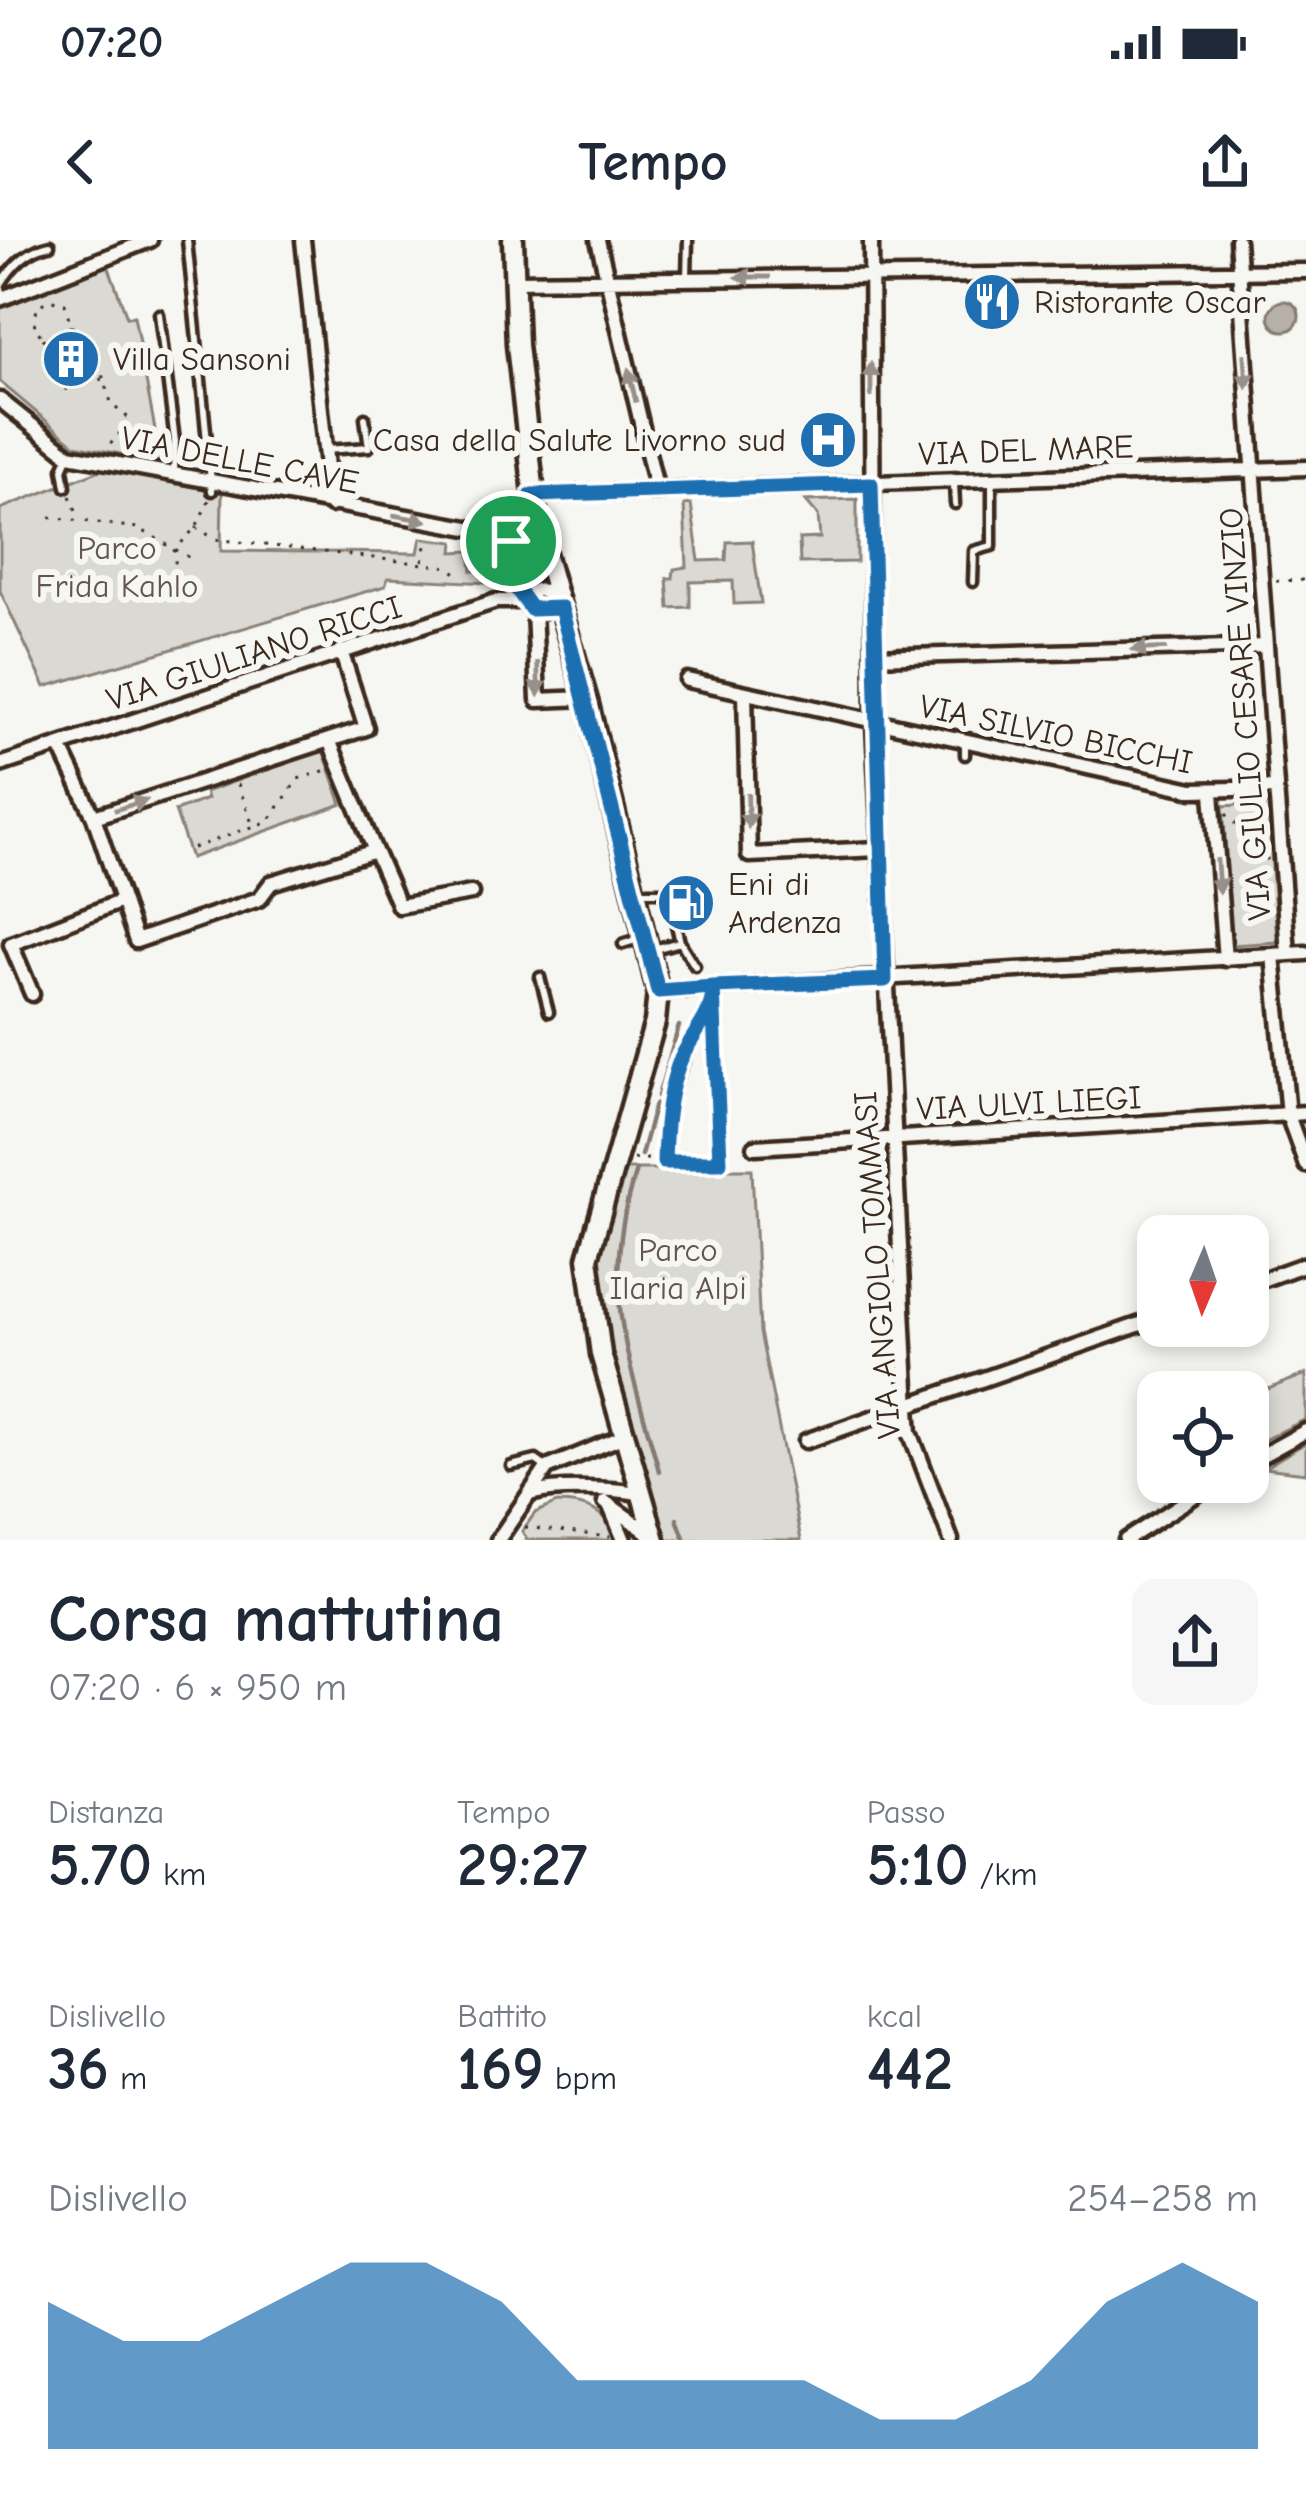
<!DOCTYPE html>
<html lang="it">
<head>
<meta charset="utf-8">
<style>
	:root { --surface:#fff; --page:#f6f6f7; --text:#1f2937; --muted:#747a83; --accent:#1f6fb2 }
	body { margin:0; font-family:"Comic Neue",sans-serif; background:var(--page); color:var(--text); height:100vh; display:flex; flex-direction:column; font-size:45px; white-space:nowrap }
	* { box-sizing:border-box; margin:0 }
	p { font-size:39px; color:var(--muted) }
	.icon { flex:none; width:66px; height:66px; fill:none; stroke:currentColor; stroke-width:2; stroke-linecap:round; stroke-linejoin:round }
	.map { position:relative; height:1300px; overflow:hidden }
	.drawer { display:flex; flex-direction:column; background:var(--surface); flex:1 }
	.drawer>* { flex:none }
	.needle { width:78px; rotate:182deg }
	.fabs { position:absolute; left:1137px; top:975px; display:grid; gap:24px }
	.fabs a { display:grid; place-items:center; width:132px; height:132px; border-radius:24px; background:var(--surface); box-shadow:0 6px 18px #0003; font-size:60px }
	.pin { position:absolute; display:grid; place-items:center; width:102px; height:102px; color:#fff; margin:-51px; border:6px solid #fff; border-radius:50%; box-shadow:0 3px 12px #0007 }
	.round { display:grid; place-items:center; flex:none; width:126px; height:126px; border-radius:24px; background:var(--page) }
	.overview { display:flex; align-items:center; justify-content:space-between; height:204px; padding:0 48px }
	h1 { font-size:66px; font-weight:600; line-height:90px }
	.figures { display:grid; grid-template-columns:repeat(3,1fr); gap:18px; height:204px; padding:12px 48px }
	.figures div { display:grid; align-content:center }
	.figures b { font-size:60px; font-weight:600 }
	.figures small { font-size:33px; font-weight:400 }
	.figures p { font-size:33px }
	.chart { height:336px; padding:24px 48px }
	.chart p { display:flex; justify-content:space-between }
	.chart svg { width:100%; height:216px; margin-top:12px; fill:var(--accent); opacity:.7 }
	.status { display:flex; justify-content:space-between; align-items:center; height:84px; padding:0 60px; background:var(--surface); direction:ltr }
	.status svg { height:33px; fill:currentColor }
	header { display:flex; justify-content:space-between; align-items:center; height:156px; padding:0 48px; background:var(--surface); font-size:54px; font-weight:600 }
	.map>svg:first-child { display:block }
	.green { fill:#dad9d3; stroke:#8a8278; stroke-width:3 }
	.water { fill:#b6b0a9; stroke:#857a71; stroke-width:3 }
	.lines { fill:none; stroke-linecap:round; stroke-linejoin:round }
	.stream { stroke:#857a71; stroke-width:4.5 }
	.service-casing { stroke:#3b2a1e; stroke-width:15 }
	.minor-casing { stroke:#3b2a1e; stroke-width:21 }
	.secondary-casing { stroke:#3b2a1e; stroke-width:27 }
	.path { stroke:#3b2a1e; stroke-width:3; stroke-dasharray:3 9; stroke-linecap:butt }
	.service { stroke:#f6f6f2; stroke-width:6 }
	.minor { stroke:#f6f6f2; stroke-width:12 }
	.secondary { stroke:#f6f6f2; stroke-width:18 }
	.oneway { fill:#989088 }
	.route-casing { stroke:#fff; stroke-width:24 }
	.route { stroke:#1f6fb2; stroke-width:15 }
	.labels { text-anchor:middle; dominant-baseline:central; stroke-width:12; stroke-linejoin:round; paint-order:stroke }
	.poi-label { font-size:33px; fill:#3b2a1e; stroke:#f6f6f2; text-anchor:start }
	.street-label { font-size:33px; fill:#3b2a1e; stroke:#f6f6f2 }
	.park-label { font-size:33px; fill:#63564b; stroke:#f6f6f2 }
</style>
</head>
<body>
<div class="status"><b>07:20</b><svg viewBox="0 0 49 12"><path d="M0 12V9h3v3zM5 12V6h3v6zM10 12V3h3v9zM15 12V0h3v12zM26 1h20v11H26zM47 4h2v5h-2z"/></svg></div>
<header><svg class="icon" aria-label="back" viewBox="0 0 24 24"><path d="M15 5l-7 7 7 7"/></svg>Tempo<svg class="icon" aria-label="share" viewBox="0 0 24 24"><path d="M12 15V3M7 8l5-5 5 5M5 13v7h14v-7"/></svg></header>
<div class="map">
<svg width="1306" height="1300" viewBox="0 0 1306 1300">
	<rect width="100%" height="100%" fill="#f6f6f2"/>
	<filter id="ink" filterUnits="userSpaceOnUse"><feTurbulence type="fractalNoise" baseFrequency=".00833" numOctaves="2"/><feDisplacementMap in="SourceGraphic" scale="24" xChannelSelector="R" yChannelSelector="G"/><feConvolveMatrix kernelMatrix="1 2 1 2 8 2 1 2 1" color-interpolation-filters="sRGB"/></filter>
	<g filter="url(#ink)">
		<path class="green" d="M108,25L127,77L134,76L161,222L75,205L0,142V67Z
			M108,227L222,253L221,311L418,313L421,298L454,302L453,312L470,311L472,331H487L489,343L388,338L385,346L45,447L0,351V269Z
			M857,259V322L800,323L799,299L820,298L818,275L806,261Z
			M691,264L699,321L726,320L727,302L752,301L761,363L734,364L733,341L690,342V367L669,368L667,338H673L674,329L687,327L684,265Z
			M323,510L342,564L191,618L175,571L207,559L205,552Z
			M1268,563L1277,702L1232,705L1223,566Z
			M618,929H752L760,1092L801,1300H668C636,1212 598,1115 598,1020C598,991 611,958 618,929Z
			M1306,1134V1179L1248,1208V1157Z
			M1306,1203V1233L1264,1228L1302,1205Z
			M557,1263C587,1263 607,1271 618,1300H527L522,1291L535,1273Z"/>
		<path class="water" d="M1269 76a15 15 0 1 1 30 0a15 15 0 1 1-30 0Z"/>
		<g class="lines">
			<path class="stream" d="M658,856L679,786
				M641,915L655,864
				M636,930C598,1049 628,1115 659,1231
				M677,1279L685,1300"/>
			<g class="service-casing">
				<path id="service" d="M187,0L212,251
					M687,37L688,0
					M4,57L0,46C12,25 27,10 50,5
					M159,74L175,201L174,233
					M325,210L369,207L365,178
					M954,244L955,264
					M66,247L63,229L69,215
					M973,342L974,311L992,306V239
					M965,502V515
					M637,652H667L669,661
					M680,702L695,726
					M623,704L642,698
					M654,709L680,702L676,685
					M540,737L549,772
					M713,747L720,922H665C666,859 681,818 713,765
					M511,1226L536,1220L547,1228"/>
			</g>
			<g class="minor-casing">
				<path id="minor" d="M303,0L331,265
					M598,0L657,251
					M871,0L874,485L908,1169L910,1192L951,1300
					M1237,0L1288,714
					M514,41L1306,31
					M0,59L150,0
					M0,160L69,215L506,295L510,301L541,300
					M532,255L1306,228
					M510,301L515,345L527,357
					M527 361a11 11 0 1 1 22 0a11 11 0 1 1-22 0Z
					M534,370L538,460L586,458
					M873,417L1266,406
					M687,440L1193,550L1275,548
					M745,454L749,615L879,609
					M60,506L94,577L366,488L341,411
					M0,525L496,361H527
					M1212,553L1225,719
					M94,577L136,701L259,659L271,643L375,611L329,500
					M375,611L399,666L471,653
					M1273,715L1288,875L1306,925
					M658,751L1306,713
					M32,754L11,704L122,661
					M755,907L1306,873
					M1248,1045L1306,1024
					M806,1201L1158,1078
					M1248,1223L1306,1191
					M534,1253C560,1246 612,1249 639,1253
					M605,1262L653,1296
					M611,1269L624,1300
					M498,1300L547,1228L622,1197
					M1126,1300L1216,1242"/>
			</g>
			<g class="secondary-casing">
				<path id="secondary" d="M513,0L517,105L538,289L588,464L658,751L655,782L588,1018L601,1114L655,1300"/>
			</g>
			<path class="path" d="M71,86L61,97L42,96L34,88L37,67L48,60L65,64L71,86L93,107L112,165L131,180L107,208
				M43,98L61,151L102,139
				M70,256L78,275
				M50,277L138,288L192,319
				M196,287L215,299L449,327L461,337
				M423,321L427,301
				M178,335L173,312L196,287L210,258
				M482,339V333L497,334
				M1276,341L1306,340
				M238,544L253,586
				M1226,574L1268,620
				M193,608L269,581L298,539L327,530
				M633,919H653
				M525,1287L610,1297"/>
			<use href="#service" class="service"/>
			<use href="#minor" class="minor"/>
			<use href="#secondary" class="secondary"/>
		</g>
		<defs><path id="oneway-solid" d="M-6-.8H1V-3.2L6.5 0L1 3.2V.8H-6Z" transform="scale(3)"/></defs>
		<g class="oneway">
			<use href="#oneway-solid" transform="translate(753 37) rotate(180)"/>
			<use href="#oneway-solid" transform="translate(1246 131) rotate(86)"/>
			<use href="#oneway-solid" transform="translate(871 140) rotate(-90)"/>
			<use href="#oneway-solid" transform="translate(632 145) rotate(-103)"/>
			<use href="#oneway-solid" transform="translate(410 278) rotate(10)"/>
			<use href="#oneway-solid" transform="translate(1149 409) rotate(178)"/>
			<use href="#oneway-solid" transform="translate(538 439) rotate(89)"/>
			<use href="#oneway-solid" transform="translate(131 565) rotate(-18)"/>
			<use href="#oneway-solid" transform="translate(748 571) rotate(89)"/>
			<use href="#oneway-solid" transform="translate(1218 636) rotate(86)"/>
		</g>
	</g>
	<g class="lines" filter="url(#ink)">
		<g class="route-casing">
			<path id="route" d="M511,301L514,345L531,369L561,368L658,751L713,747C714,778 688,797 678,826C667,858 665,888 664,922H720L713,747L885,740L871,244L532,255L541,300L511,301"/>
		</g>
		<use href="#route" class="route"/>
	</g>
	<defs>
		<g id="restaurant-disc" transform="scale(3)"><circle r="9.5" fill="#1f6fb2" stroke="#f6f6f2"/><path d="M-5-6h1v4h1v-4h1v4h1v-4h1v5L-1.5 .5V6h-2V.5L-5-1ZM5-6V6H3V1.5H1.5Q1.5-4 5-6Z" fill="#fff"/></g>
		<g id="building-disc" transform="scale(3)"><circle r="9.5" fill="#1f6fb2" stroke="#f6f6f2"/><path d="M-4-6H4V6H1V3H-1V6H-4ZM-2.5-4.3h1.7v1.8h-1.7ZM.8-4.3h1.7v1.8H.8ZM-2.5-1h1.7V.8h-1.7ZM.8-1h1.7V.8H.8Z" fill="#fff"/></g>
		<g id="hospital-disc" transform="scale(3)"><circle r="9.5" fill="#1f6fb2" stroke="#f6f6f2"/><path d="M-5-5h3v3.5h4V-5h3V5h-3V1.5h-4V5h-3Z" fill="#fff"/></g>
		<g id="fuel-disc" transform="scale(3)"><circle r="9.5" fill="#1f6fb2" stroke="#f6f6f2"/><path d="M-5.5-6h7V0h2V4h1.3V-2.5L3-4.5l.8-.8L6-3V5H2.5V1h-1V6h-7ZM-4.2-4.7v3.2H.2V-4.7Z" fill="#fff"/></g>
	</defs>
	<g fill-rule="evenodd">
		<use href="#restaurant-disc" x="992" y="62"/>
		<use href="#building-disc" x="71" y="119"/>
		<use href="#hospital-disc" x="828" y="200"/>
		<use href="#fuel-disc" x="686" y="663"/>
	</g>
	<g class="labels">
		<g class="poi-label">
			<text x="1034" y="62">Ristorante Oscar</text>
			<text x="113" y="119">Villa Sansoni</text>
			<text x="786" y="200" text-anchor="end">Casa della Salute Livorno sud</text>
			<text x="728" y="644">Eni di<tspan x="728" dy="38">Ardenza</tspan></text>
		</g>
		<g class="street-label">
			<text transform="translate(1026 210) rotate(-2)">VIA DEL MARE</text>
			<text transform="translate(240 220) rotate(11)">VIA DELLE CAVE</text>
			<text transform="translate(254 413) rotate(-18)">VIA GIULIANO RICCI</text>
			<text transform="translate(1245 474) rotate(-94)">VIA GIULIO CESARE VINZIO</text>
			<text transform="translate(1056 494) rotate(12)">VIA SILVIO BICCHI</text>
			<text transform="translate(1029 863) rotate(-3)">VIA ULVI LIEGI</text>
			<text transform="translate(877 1025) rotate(-94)">VIA ANGIOLO TOMMASI</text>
		</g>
		<g class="park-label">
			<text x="117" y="308">Parco<tspan x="117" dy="38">Frida Kahlo</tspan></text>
			<text x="678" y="1010">Parco<tspan x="678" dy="38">Ilaria Alpi</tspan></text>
		</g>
	</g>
</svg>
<div class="fabs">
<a><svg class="needle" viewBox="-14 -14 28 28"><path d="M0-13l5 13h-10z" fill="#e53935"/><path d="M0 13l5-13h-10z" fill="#747a83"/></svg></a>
<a><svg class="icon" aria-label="locate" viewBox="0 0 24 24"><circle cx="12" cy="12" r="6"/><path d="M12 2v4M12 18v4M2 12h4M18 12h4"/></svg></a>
</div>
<div class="pin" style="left:511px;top:301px;background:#1e9e55"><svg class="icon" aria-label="arrive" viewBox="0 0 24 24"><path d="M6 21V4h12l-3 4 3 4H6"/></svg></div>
</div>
<section class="drawer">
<div class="overview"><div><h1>Corsa mattutina</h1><p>07:20 · 6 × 950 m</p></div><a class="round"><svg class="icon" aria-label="share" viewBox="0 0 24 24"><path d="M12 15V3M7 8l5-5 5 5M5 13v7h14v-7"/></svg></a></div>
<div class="figures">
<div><p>Distanza</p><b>5.70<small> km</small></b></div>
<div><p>Tempo</p><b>29:27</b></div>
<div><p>Passo</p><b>5:10<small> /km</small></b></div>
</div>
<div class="figures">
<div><p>Dislivello</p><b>36<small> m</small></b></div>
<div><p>Battito</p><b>169<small> bpm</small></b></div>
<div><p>kcal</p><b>442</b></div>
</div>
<div class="chart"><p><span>Dislivello</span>254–258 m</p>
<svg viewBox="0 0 160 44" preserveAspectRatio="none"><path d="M0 44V14L10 22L20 22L30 14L40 6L50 6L60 14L70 30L80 30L90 30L100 30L110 38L120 38L130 30L140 14L150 6L160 14V44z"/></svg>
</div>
</section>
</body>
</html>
